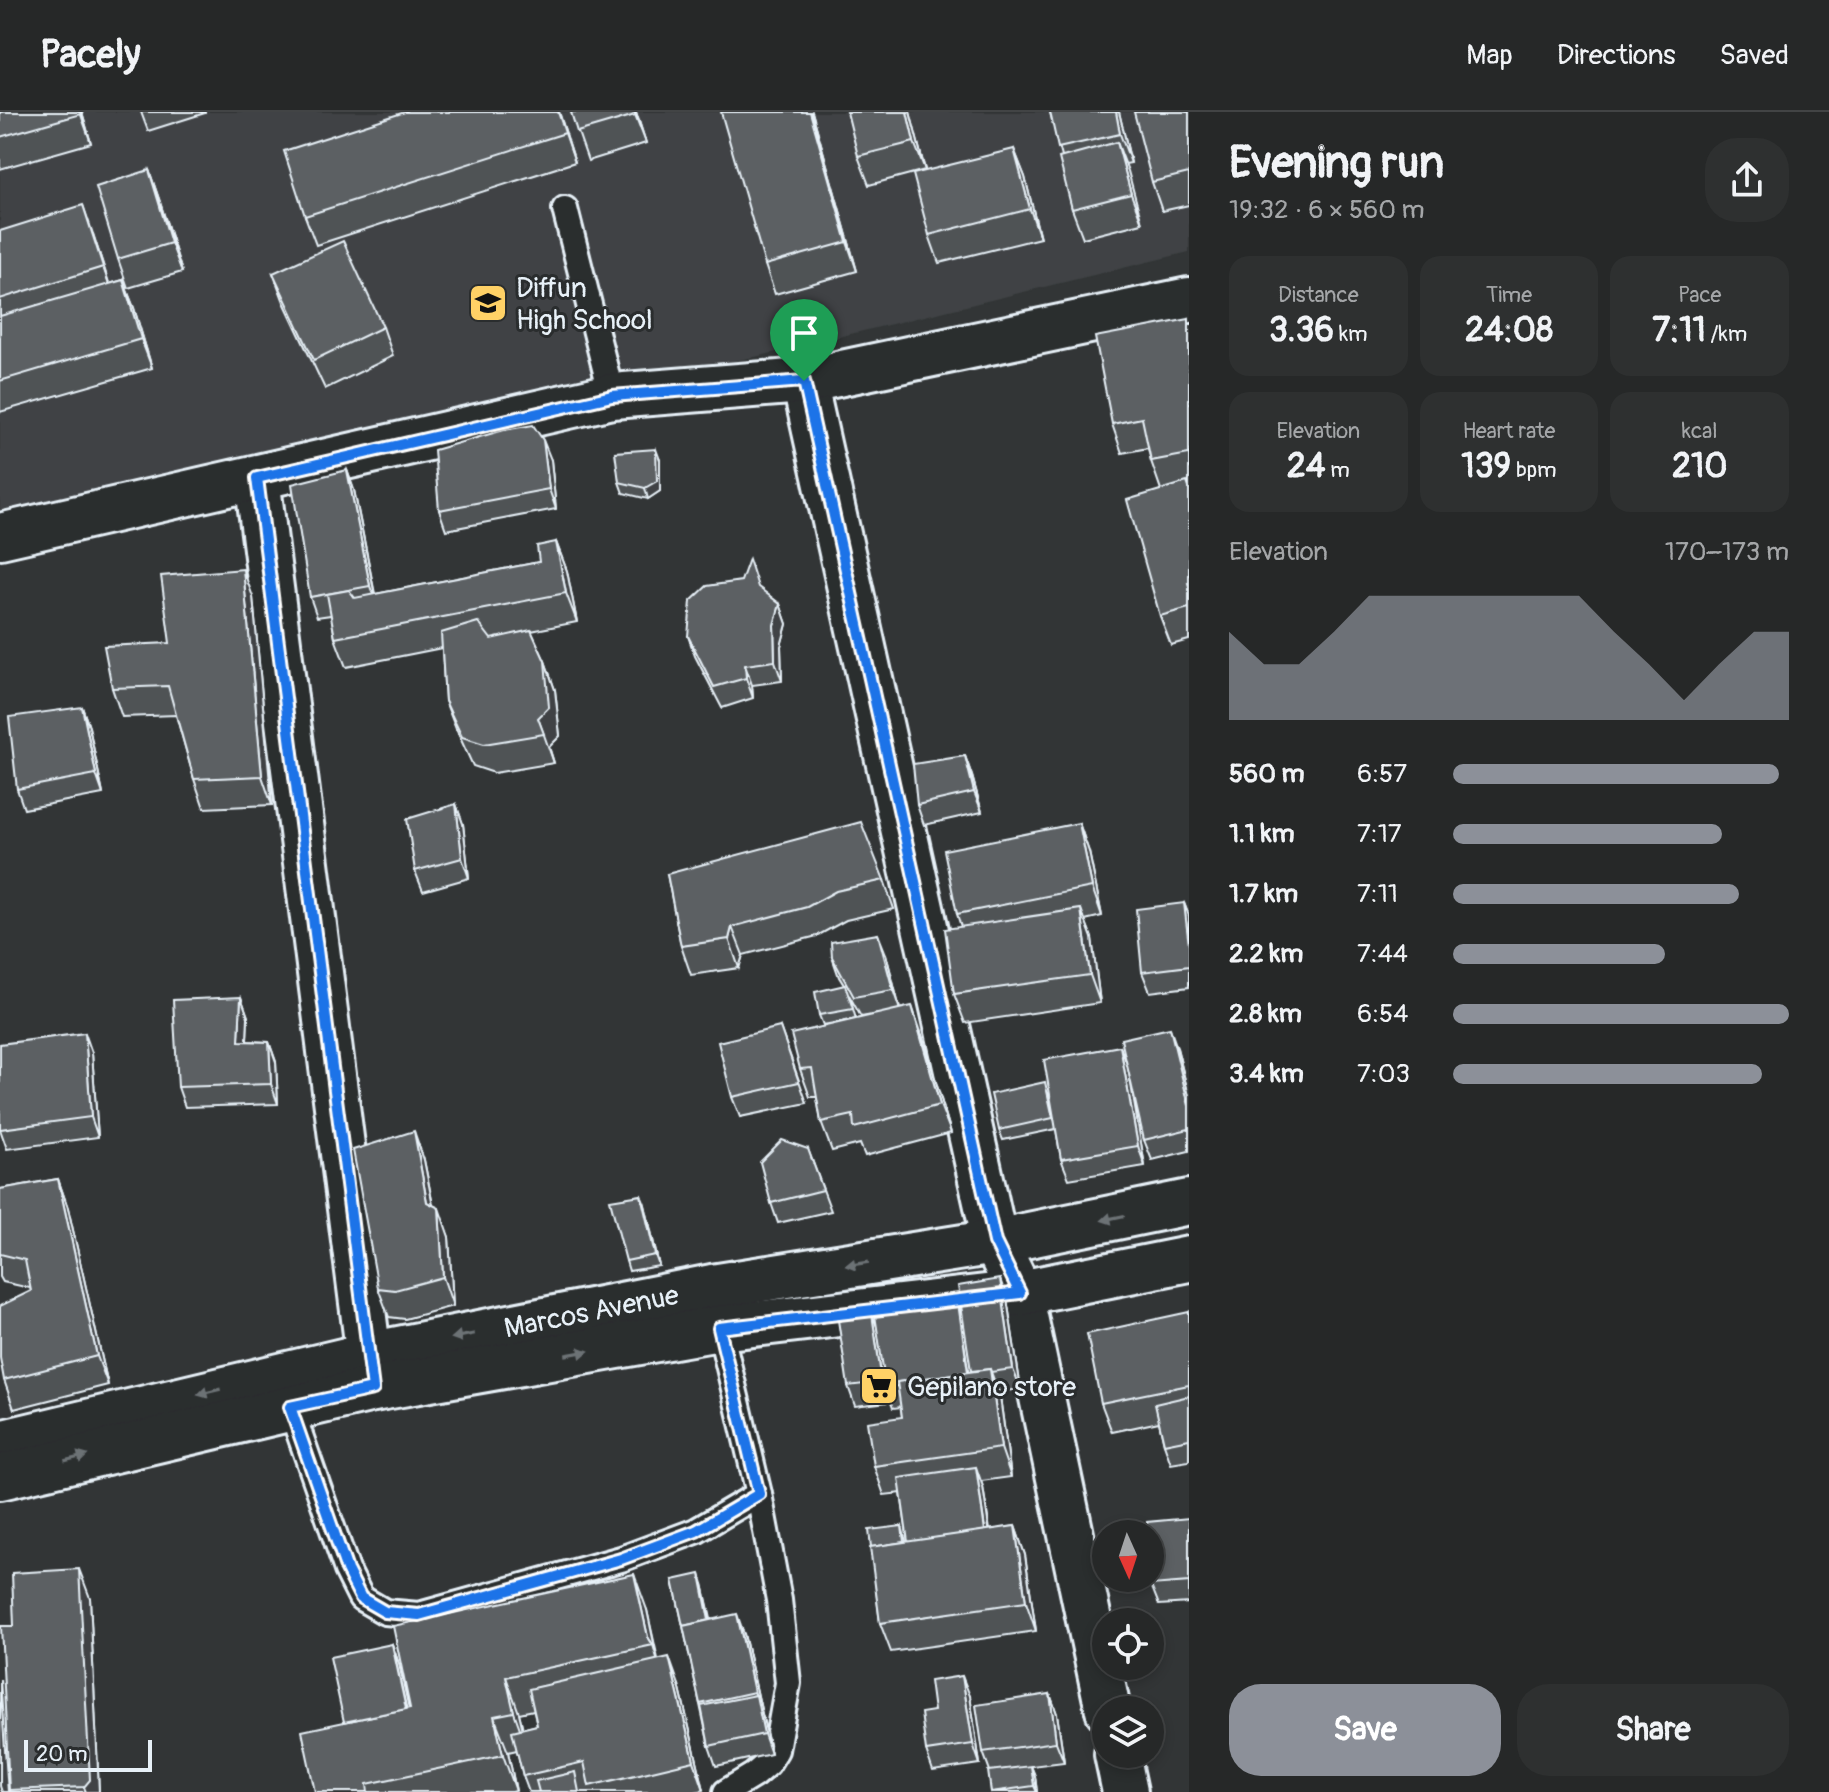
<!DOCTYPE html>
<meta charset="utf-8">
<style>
:root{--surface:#262828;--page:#2e3030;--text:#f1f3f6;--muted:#a4a6a8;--line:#424445;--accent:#8c9099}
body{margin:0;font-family:Pangolin,sans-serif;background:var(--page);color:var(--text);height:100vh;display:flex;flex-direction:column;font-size:30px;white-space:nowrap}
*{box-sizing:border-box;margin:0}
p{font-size:26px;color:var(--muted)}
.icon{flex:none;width:44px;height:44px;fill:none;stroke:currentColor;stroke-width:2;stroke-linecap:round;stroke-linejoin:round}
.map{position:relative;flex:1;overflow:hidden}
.side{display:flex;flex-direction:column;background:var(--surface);width:640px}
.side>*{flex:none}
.needle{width:52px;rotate:177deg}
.buttons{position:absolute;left:1092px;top:1408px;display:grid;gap:16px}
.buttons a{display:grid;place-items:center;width:72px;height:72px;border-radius:50%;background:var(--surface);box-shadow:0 4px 12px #0003,0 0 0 2px var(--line);font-size:40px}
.scale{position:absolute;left:24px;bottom:20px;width:128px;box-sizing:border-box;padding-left:8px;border:4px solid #e8f1f8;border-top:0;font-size:22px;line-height:28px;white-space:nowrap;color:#e8f1f8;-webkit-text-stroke:6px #2a2d2e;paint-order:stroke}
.pin{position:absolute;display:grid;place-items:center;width:68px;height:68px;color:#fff;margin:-82px -34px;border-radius:50% 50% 50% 0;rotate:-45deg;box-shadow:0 0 8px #0007}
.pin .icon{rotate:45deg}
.round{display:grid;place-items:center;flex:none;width:84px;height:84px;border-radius:32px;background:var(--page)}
.overview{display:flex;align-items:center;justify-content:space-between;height:136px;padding:0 40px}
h1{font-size:44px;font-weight:700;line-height:60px}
.stats{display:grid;grid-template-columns:repeat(3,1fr);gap:12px;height:136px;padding:8px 40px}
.stats div{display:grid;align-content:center;border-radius:20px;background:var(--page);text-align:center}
.stats b{font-size:34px;font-weight:700}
.stats small{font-size:22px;font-weight:400}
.stats p{font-size:22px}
.chart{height:224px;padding:16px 40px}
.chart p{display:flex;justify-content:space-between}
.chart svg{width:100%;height:144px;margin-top:8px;fill:var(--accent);opacity:.7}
.button{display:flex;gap:16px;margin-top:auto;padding:16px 40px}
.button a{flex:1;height:92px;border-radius:32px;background:var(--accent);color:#fff;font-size:32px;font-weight:700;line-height:92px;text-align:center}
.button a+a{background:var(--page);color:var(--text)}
ul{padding:0 40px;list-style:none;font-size:26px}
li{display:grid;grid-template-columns:128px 96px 1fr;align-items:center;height:60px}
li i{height:20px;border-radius:10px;background:var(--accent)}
header{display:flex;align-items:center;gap:48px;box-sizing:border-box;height:112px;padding:0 40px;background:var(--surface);border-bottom:2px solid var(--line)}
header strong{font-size:38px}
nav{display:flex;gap:44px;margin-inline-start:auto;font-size:28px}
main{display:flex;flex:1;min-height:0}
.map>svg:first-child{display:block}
.built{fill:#3f4244}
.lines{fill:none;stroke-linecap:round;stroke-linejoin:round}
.service-casing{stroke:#e8f1f8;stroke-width:30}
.minor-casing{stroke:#e8f1f8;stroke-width:50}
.secondary-casing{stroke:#e8f1f8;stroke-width:50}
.service{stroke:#2a2d2e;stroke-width:24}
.minor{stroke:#2a2d2e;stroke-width:44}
.secondary{stroke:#2a2d2e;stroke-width:44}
.wall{fill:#4f5355;stroke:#e8f1f8;stroke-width:2;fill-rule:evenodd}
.shaded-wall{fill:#404345;stroke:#e8f1f8;stroke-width:2}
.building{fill:#5c6063;stroke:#e8f1f8;stroke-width:2}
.oneway{fill:#6c7275}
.route-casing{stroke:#fff;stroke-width:16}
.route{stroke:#1a73e8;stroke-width:10}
.labels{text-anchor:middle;stroke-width:6;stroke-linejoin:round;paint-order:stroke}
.poi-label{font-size:28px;fill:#e8f1f8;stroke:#2a2d2e;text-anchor:start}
.street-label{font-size:28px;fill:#e8f1f8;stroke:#2a2d2e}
</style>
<header>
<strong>Pacely</strong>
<nav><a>Map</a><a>Directions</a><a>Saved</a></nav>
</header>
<main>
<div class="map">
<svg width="1189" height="1680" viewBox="0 0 1189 1680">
<rect width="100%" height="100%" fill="#323536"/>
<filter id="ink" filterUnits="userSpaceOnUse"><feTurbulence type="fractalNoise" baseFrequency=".0125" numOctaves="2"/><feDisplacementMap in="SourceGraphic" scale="16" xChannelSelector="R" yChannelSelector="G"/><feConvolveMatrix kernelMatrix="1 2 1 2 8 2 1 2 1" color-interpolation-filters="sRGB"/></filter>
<g filter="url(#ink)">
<path class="built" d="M0 0H1189V140L764 243 0 398Z"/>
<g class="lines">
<g class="service-casing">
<g id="service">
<path d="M565 97 612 284"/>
<path d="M717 1205 759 1382 779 1488 788 1571 776 1638 768 1651 754 1663 726 1680"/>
<path d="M287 1286 347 1458 361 1486 385 1500 419 1503 621 1447 696 1419 759 1382"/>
</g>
</g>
<g class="minor-casing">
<g id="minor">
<path d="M804 269 995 1130 1020 1181 1108 1598"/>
<path d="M257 366 373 1277"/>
<path d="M0 424 612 284 804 269 1189 188"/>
<path d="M1117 1642 1125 1680"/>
</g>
</g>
<g class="secondary-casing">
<g id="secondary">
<path id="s1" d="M0 1331 368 1243 712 1175 995 1130 1189 1090"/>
<path d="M0 1365 373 1277 719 1216 1020 1181 1189 1147"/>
</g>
</g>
<use href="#service" class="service"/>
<use href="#minor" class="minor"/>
<use href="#secondary" class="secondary"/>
</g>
<g class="wall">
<path d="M0 0H82L91 31 0 57Z"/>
<path d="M141 0H205V1L148 19Z"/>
<path d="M405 0H559L575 50 316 133 305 104Z"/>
<path d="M571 0H636L646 31 588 49Z"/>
<path d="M812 0 857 159 775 182 765 153Z"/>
<path d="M910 0 925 58 869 73 858 44Z"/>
<path d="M1050 0H1119L1131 51 1125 52 1142 111 1083 126 1072 97 1062 45Z"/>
<path d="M1189 0V93L1162 99 1152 70Z"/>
<path d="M1014 37 1025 65 1040 126 939 151 929 123Z"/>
<path d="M149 58 159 87 182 160 128 176 118 147Z"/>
<path d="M0 119 93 122 109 172 123 168 134 196 152 256 0 300Z"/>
<path d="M273 161 383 215 393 244 325 277 284 190Z"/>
<path d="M1189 207V528L1171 533 1160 504 1161 378 1151 349 1148 336 1122 341 1112 312Z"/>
<path d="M551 348 556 397 446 418 439 398Z"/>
<path d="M660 348V379L648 387 623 381 619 370Z"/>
<path d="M347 358 354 378 375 482 539 450 556 430 567 459 577 510 531 519 545 549 555 578 560 624 549 635 554 651 494 661 473 654 456 617 445 589 442 536 346 555 335 526 331 503 317 505 310 485Z"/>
<path d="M759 476 780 492 787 512 781 534 782 569 752 573 753 586 722 596 695 544 688 524Z"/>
<path d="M253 485 272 693 204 696 194 667 176 603 122 605 112 576 170 531Z"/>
<path d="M82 595 89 615 103 682 24 697 17 677Z"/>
<path d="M965 644 972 664 982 700 924 713 917 693Z"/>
<path d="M456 692 463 712 469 766 423 779 415 759Z"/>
<path d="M1079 711 1089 740 1102 804 1085 808 1092 826 1100 891 965 911 954 882 961 815 957 802Z"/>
<path d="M667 762 884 768 894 797 846 808 817 824 743 843 739 856 691 863 681 834Z"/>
<path d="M1184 791 1189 804V875L1150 880 1142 860Z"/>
<path d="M886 842 900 897 922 923 951 1021 865 1044 860 1032 832 1039 821 1010 817 985H810L800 957 856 907 823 913 819 903 844 873 839 865 832 845ZM849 883 861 905 878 902 856 907Z"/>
<path d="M241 885 248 905 247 929 269 930 276 950 278 992 185 995 178 975Z"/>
<path d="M780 915 807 991 740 1005 732 985Z"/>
<path d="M1177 936 1189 984V1039L1152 1048 1144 1028 1129 964 1145 1054 1069 1067 1061 1047 1056 1017 1003 1028 999 1018 1048 981 1054 1007 1126 950Z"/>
<path d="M92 941 98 1025 7 1037 0 1017Z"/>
<path d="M808 1037 831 1099 778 1111 771 1091Z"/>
<path d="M424 1048 433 1093 449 1125 453 1194 405 1207 389 1205 378 1176Z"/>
<path d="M58 1067 68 1096 108 1273 14 1297 4 1268 31 1179 30 1176 3 1170 0 1165V1077Z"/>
<path d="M645 1093 659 1154 629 1159 626 1149Z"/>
<path d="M1007 1187 1021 1277 998 1280 1000 1285 1011 1365 981 1369 983 1375 990 1418 1015 1414 1025 1443 1036 1519 891 1540 880 1511 871 1435 902 1414 906 1430H908L901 1381 884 1383 874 1354 902 1305 901 1295 893 1296 888 1283 889 1290 855 1294 848 1274 872 1202 877 1215 958 1191 963 1204Z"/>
<path d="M1189 1200V1349L1171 1352 1164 1332 1159 1310 1112 1320 1101 1291Z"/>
<path d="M1189 1406V1491L1159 1493 1151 1473Z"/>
<path d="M673 1468 703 1472 711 1507 744 1522 771 1642 716 1654 709 1634Z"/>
<path d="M90 1486 99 1680H10L14 1514Z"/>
<path d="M647 1498 658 1547 679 1573 704 1678 695 1680H529L523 1664 517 1638 508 1640 516 1679 512 1680H315L344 1610 392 1532 399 1552 409 1596ZM534 1598 537 1613 523 1617 519 1601Z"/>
<path d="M1050 1582 1057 1602 1064 1650 1031 1654 1035 1664 1037 1680H991L990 1659 983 1640Z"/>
<path d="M970 1584 980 1652 933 1659 926 1639 934 1599Z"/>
</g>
<g class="shaded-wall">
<path d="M80 0H82L91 31Z"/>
<path d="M558 0H559L575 50 565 21Z"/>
<path d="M634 0H636L646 31Z"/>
<path d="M810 0H812L857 159 847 130Z"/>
<path d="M907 0H910L925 58 914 30Z"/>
<path d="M1116 0H1119L1131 51 1120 22Z"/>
<path d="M1117 30 1128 59 1142 111 1131 82Z"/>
<path d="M1014 37 1025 65 1040 126 1030 97Z"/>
<path d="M149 58 159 87 182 160 171 131Z"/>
<path d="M83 93 93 122 113 183 103 155Z"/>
<path d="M123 168 134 196 152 256 141 227Z"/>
<path d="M543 328 551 348 556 397 549 377Z"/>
<path d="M656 337 660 348V379L648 387 645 376Z"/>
<path d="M347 358 354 378 377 494 370 474Z"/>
<path d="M556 430 567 459 577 510 566 481Z"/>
<path d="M243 457 253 485 272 693 262 664Z"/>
<path d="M780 492 787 512 781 534 782 569 775 549 774 513Z"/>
<path d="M545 549 555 578 560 624 549 635 554 651 538 606Z"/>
<path d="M745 553 752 573 753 586 746 566Z"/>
<path d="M82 595 89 615 103 682 96 662Z"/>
<path d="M965 644 972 664 982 700 974 680Z"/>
<path d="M456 692 463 712 469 766 462 746Z"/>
<path d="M1079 711 1089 740 1102 804 1092 775Z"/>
<path d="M1184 791 1189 804V834Z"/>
<path d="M1081 797 1092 826 1100 891 1090 863Z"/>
<path d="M732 815 743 843 739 856 729 827Z"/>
<path d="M878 822 886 842 900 898 893 878Z"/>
<path d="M241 885 248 905 246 949 239 929Z"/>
<path d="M912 894 922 923 951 1021 940 993Z"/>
<path d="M1170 916 1177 936 1189 984V994Z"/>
<path d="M85 921 92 941 98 1025 91 1005Z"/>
<path d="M269 930 276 950 278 992 271 972Z"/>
<path d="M1120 934 1128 955 1145 1054 1138 1034Z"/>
<path d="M414 1019 424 1048 438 1119 427 1090Z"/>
<path d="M58 1067 68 1096 108 1273 97 1244Z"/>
<path d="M641 1083 645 1093 659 1154 655 1143Z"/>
<path d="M439 1096 449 1125 453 1194 443 1165Z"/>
<path d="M1000 1167 1007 1187 1021 1277 1013 1257Z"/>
<path d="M958 1191 965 1211 973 1263 969 1264Z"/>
<path d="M872 1202 880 1222 886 1276 889 1290 882 1270Z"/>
<path d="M990 1257 1000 1285 1011 1365 1001 1336Z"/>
<path d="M976 1355 983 1375 993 1443 986 1423Z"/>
<path d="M1015 1414 1025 1443 1036 1519 1026 1490Z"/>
<path d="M79 1457 90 1486 99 1680H86L84 1675Z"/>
<path d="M634 1462 647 1498 657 1546 653 1533 648 1525Z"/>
<path d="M700 1462 703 1472 714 1524 710 1514Z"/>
<path d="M737 1502 744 1522 771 1642 764 1622Z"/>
<path d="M392 1532 399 1552 416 1628 409 1608Z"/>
<path d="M669 1545 679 1573 704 1678 694 1649Z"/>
<path d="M962 1564 970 1584 980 1652 973 1632Z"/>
<path d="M506 1565 519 1601 527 1636 514 1600Z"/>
<path d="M0 1567 8 1680H2L0 1674Z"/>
<path d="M1050 1582 1057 1602 1064 1650 1056 1630Z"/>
<path d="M494 1604 508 1640 516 1679 503 1643Z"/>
<path d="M1031 1654 1035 1664 1037 1680 1034 1674Z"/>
</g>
<g class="building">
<path d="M0 0H80L81 2 0 25Z"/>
<path d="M405 0H558L565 21 305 104 284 39Z"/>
<path d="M571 0H634L635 3 577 20Z"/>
<path d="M721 0H810L847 130 765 153Z"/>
<path d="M847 0H907L914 30 858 44Z"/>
<path d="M1050 0H1116L1120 22 1058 36Z"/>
<path d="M1134 0H1189V61L1152 70Z"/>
<path d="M1117 30 1131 82 1072 97 1059 46Z"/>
<path d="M1014 37 1030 97 929 123 913 62Z"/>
<path d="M149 58 171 131 118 147 96 75Z"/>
<path d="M83 93 103 155 0 187V119Z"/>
<path d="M343 129 383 215 314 248 273 161Z"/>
<path d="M123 168 141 227 0 269V204Z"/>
<path d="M1189 207V342L1151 349 1142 306 1112 312 1095 225Z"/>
<path d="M533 313 543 328 549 377 439 398 434 338 504 318Z"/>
<path d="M656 337 657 369 645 376 619 370 615 340Z"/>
<path d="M347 358 370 474 310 485 292 372Z"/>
<path d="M1187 370 1189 376V471H1188L1189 475V496L1160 504 1127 388Z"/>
<path d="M556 430 566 481 335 526 327 482 349 478 355 486 539 450 537 434Z"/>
<path d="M749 447 758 475 780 492 774 513 775 549 745 553 746 566 714 575 688 524 691 489 707 474 741 469Z"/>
<path d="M243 457 262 664 194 667 168 574 112 576 104 534 170 531 161 464Z"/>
<path d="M478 510 491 527 531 518 545 549 549 595 538 606 544 622 484 632 462 625 445 589 441 521Z"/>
<path d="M82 595 96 662 17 677 9 605Z"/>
<path d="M965 644 974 680 917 693 913 652Z"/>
<path d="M456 692 462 746 415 759 407 707Z"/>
<path d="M861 710 884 768 836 779 807 795 732 815 729 827 681 834 667 762Z"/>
<path d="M1079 711 1092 775 957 802 944 738Z"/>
<path d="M1184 791 1189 834V854L1142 860 1136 797Z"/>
<path d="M1081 797 1090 863 954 882 945 817Z"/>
<path d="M878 822 893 878 854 885 832 845 831 830Z"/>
<path d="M845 873 853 897 819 903 815 880Z"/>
<path d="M241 885 239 929 269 930 271 972 178 975 173 888Z"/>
<path d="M912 894 940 993 854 1016 853 1003 821 1010 812 956 800 957 791 922Z"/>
<path d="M780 915 799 970 732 985 718 930Z"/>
<path d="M1170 916 1189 994V1017L1144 1028 1121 927Z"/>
<path d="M85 921 91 1005 0 1017V932Z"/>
<path d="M1120 934 1138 1034 1061 1047 1044 948Z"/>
<path d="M1045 970 1053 1006 999 1018 991 982Z"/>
<path d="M414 1019 427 1090 439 1096 443 1165 395 1178 378 1176 353 1038Z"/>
<path d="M782 1028 808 1037 823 1078 771 1091 760 1050Z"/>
<path d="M58 1067 97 1244 4 1268 0 1246V1194L31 1179 25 1148 0 1142V1077Z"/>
<path d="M641 1083 655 1143 626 1149 610 1088Z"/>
<path d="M1000 1167 1013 1257 991 1260 990 1257 971 1259 958 1174Z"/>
<path d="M958 1191 968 1260 897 1270 898 1274 886 1276 875 1203Z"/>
<path d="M1189 1200V1273L1101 1291 1087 1222Z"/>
<path d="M872 1202 882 1270 848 1274 838 1208Z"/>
<path d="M990 1257 1001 1336 874 1354 867 1310 902 1305 897 1270Z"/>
<path d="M1189 1284V1327L1164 1332 1155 1292Z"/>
<path d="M976 1355 985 1419 908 1430 899 1366Z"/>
<path d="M1189 1406V1470L1151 1473 1150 1422H1148L1147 1410Z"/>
<path d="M902 1414 904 1430 871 1435 869 1418Z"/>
<path d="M1015 1414 1026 1490 880 1511 870 1435Z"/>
<path d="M79 1457 90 1668 84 1675 9 1678 1 1514H14L12 1461Z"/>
<path d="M634 1462 648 1525 653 1533 506 1565 514 1600 494 1604 503 1643 367 1672 368 1680H315L302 1619 410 1596 393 1514Z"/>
<path d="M700 1462 709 1508 683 1514 673 1468Z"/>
<path d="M737 1502 754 1580 700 1592 683 1514Z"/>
<path d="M392 1532 406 1597 344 1610 330 1545Z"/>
<path d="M669 1545 694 1649 589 1674 584 1650 523 1664 512 1619 537 1613 529 1577Z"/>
<path d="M962 1564 973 1632 926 1639 921 1601 934 1599 930 1569Z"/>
<path d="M1050 1582 1056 1630 983 1640 976 1593Z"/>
<path d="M756 1583 764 1622 709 1634 701 1594Z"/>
<path d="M1031 1654 1034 1674 991 1680 988 1659Z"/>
<path d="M575 1660 579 1680H539L536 1669Z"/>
</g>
<defs><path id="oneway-solid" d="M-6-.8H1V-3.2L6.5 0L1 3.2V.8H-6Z" transform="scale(2)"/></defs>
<g class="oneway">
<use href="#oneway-solid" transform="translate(1113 1106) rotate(168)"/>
<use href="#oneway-solid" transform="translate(857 1152) rotate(171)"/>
<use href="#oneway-solid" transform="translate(463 1224) rotate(169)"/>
<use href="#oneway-solid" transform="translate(577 1241) rotate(-10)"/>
<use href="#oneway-solid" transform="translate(209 1280) rotate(166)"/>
<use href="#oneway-solid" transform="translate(76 1346) rotate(-14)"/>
</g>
</g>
<g class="lines" filter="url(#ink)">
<g class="route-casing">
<path id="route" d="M804 269 995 1130 1020 1181 719 1216 759 1382 696 1419 621 1447 419 1503 385 1500 361 1486 347 1458 290 1295 373 1277 257 366 612 284Z"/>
</g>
<use href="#route" class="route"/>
</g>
<defs>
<g id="school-square" transform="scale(2)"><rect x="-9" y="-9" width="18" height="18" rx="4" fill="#ffd166" stroke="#2a2d2e"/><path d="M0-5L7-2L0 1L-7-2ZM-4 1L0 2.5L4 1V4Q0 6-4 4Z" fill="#111"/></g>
<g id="supermarket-square" transform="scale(2)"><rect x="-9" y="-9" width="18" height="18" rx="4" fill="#ffd166" stroke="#2a2d2e"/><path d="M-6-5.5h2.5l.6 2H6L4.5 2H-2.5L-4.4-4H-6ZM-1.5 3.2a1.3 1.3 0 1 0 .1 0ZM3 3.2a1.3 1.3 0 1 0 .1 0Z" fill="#111"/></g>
</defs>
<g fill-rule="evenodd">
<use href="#school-square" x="488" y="191"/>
<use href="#supermarket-square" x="879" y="1274"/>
</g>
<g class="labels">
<g class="poi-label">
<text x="516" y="185">Diffun<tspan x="516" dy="32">High School</tspan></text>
<text x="907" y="1284">Gepilano store</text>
</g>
<g class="street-label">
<text dy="10" stroke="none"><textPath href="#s1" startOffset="606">Marcos Avenue</textPath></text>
</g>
</g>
</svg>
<div class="buttons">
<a><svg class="needle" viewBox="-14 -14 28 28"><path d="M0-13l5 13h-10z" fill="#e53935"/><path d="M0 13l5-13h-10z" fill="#a4a6a8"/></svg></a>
<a><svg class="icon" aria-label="locate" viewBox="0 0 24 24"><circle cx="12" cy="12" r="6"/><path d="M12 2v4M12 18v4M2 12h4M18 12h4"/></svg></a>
<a><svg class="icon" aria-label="layers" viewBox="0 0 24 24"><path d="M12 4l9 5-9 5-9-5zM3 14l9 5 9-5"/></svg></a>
</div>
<div class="scale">20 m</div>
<div class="pin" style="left:804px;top:269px;background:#1e9e55"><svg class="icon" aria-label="arrive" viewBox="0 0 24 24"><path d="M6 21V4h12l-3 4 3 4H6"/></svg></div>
</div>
<section class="side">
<div class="overview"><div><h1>Evening run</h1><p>19:32 · 6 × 560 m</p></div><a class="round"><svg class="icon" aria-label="share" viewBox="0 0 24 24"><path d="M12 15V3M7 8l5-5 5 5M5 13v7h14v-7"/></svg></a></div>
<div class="stats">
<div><p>Distance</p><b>3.36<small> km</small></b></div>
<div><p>Time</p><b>24:08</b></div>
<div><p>Pace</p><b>7:11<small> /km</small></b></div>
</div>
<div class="stats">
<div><p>Elevation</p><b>24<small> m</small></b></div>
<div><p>Heart rate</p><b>139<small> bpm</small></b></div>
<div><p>kcal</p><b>210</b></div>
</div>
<div class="chart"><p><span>Elevation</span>170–173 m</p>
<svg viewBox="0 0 160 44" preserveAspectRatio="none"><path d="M0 44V17L10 27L20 27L30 17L40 6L50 6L60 6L70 6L80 6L90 6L100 6L110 17L120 27L130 38L140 27L150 17L160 17V44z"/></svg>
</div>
<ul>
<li><b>560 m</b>6:57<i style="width:97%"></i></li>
<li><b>1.1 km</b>7:17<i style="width:80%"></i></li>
<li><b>1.7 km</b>7:11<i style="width:85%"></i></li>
<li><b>2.2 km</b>7:44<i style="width:63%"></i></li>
<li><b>2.8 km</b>6:54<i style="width:100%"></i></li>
<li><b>3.4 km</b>7:03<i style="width:92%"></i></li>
</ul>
<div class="button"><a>Save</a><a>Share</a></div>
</section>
</main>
